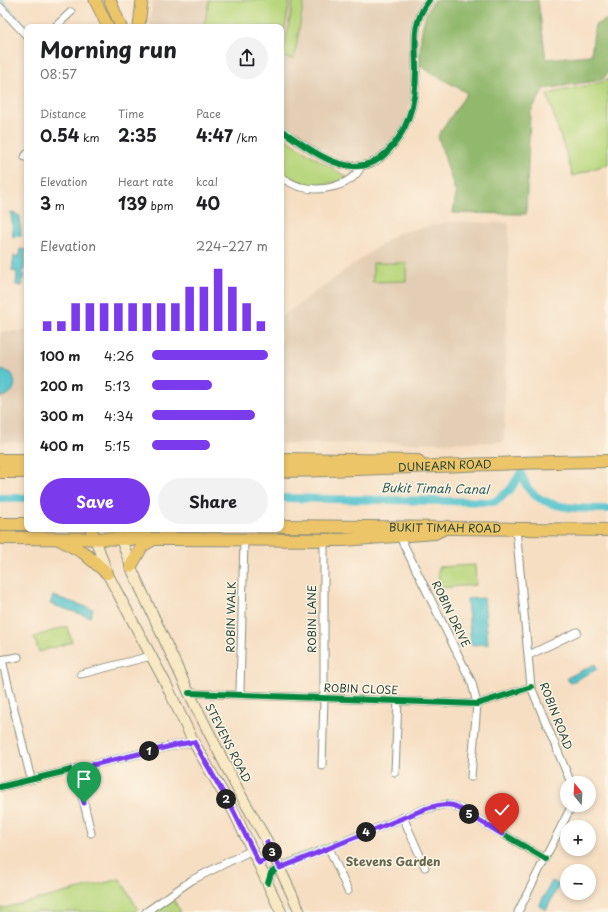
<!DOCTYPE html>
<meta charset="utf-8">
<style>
:root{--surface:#fff;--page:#f2f2f2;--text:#202124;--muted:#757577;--accent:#7c3aed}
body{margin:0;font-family:"Playpen Sans",sans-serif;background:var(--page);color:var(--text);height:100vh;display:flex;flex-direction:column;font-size:15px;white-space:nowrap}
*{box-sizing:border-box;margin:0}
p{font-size:13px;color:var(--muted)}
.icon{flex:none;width:22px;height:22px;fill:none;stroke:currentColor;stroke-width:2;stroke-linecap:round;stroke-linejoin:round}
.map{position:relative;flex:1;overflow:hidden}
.details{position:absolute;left:24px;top:24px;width:260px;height:508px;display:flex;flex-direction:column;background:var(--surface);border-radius:8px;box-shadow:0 2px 6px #0003}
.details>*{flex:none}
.needle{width:26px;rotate:342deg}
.controls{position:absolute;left:560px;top:776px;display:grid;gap:8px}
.controls a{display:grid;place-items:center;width:36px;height:36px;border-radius:50%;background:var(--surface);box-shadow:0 2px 6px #0003;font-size:20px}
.pin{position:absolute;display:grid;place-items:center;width:34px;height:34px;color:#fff;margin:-41px -17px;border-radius:50% 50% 50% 0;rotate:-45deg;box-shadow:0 0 4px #0007}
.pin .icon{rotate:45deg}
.km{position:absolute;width:20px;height:20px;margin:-10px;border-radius:50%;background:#222;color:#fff;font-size:11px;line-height:20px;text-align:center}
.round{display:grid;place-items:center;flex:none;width:42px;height:42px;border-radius:21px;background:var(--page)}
.summary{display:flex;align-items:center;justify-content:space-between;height:68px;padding:0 16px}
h1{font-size:22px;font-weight:700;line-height:30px}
.stats{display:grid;grid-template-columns:repeat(3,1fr);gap:6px;height:68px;padding:4px 16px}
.stats div{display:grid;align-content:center}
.stats b{font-size:17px;font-weight:700}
.stats small{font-size:11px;font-weight:400}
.stats p{font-size:11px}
.chart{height:112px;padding:8px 16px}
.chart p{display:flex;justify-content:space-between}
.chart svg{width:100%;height:72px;margin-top:4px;stroke:var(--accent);stroke-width:6}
.cta{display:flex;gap:8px;margin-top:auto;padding:8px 16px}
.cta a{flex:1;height:46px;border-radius:24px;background:var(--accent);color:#fff;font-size:16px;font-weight:700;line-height:46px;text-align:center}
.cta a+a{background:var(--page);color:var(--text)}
ul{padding:0 16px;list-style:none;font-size:13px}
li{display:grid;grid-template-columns:64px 48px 1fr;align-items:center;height:30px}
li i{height:10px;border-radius:5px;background:var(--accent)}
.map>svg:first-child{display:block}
.built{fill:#e3cdb4}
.green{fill:#b9d77e;stroke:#6c8a59}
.forest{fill:#92b86d;stroke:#587a50}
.water{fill:#57c4ce;stroke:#3b8081}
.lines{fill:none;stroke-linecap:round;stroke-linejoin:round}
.stream{stroke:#57c4ce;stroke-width:2}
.canal{stroke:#57c4ce;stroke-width:8}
.minor-casing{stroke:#8a8e7c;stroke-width:9}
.secondary-casing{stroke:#8a8e7c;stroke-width:12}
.primary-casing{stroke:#8a8e7c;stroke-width:13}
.trunk-casing{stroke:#8a8e7c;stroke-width:14}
.minor{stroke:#fff;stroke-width:7}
.secondary{stroke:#f8e8c3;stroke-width:10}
.primary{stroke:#edc569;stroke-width:11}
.trunk{stroke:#edc569;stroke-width:12}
.cycleway-casing{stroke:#fcf5e5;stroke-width:8}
.cycleway{stroke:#00873e;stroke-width:6}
.route-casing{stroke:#fff;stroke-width:8}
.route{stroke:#7c3aed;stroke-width:5}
.labels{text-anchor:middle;stroke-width:3;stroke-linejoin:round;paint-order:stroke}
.street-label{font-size:11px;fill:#1f3d34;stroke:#fcf5e5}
.water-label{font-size:12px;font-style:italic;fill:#2d5f5a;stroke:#fcf5e5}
.neighbourhood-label{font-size:12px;font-weight:bold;fill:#64674e;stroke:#fcf5e5}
</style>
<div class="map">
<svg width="608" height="912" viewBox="0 0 608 912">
<rect width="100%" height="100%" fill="#fcf5e5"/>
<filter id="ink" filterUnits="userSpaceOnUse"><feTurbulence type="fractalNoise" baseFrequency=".025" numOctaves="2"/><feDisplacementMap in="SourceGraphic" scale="8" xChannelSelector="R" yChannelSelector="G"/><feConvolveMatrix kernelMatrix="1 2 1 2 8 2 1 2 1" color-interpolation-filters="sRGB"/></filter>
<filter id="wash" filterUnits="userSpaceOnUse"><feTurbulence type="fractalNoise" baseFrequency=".012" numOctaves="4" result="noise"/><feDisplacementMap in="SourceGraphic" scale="16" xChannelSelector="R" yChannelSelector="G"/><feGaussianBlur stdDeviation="0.9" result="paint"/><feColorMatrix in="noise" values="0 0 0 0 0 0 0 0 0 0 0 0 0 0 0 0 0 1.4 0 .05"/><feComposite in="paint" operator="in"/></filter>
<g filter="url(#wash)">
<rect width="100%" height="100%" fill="#f6dec3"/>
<g class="built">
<path d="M153 0H428L416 20 415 86 401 136 379 160 356 167 333 155 281 122V27H149Z"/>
<path d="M447 222 509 223 504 442 281 444V317L397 233Z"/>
<path d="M27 331V442H0V332Z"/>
</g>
<g class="green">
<path d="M209 0H290L281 48V27H204Z"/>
<path d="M293 0H304L294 59 283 57Z"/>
<path d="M608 78V164L573 176 547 94 603 82Z"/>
<path d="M281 136 340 173 349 178C335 183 317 187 301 183 295 181 287 176 281 173Z"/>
<path d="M373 263H406V281L373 282Z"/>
<path d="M475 565 476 585 439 588 438 567Z"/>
<path d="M67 626 72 642 39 652 34 637Z"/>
<path d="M120 879 138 909 134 912H0V909Z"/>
<path d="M173 899 181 912H155Z"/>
</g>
<path class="forest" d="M434 0H538L546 59 591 55 595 25 608 19V73L602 80 544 89 530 113 526 214 453 213 456 194 438 136 467 93 420 66C420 43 420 19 434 0Z"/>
<g class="water">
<path d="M11 212 20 216 21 236 13 237Z"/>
<path d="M20 249 26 250 22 286 16 285 17 272 12 271 14 256 19 257Z"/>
<path d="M0 369 11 373C19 384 13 396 0 397Z"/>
<path d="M53 596 93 609 90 617 50 604Z"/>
<path d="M484 598 488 644 471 645 467 599Z"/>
<path d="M595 664 597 669 570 683 567 678Z"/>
<path d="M552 881 559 885 546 910 539 906Z"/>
</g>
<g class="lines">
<path class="stream" d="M1 0 27 28"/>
<g class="canal">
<path d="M521 473C523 477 525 483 527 487 543 510 583 509 608 509"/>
<path d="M0 498H27"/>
<path d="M281 498 494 502 510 490 521 473"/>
</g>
</g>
</g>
<g filter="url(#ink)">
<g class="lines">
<g class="minor-casing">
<g id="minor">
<path d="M0 7 27 36"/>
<path d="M55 27 71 12"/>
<path d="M281 130C311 149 352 186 386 153 409 131 416 101 416 70 416 42 411 24 429 0"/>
<path d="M25 157 27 154"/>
<path d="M281 178C287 181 294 185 301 187 321 192 352 187 361 166"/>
<path d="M516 529 531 687 571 783"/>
<path d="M400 537 472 683 477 704 471 777"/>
<path d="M529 655 577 632"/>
<path d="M0 660 18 657"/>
<path d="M2 660 31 779"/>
<path d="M81 674 151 656"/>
<path d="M189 693 477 704 531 687"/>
<path d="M242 694 240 691 244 540"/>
<path d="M322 766 324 698V540"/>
<path d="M76 769 91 833"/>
<path d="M395 772 398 700"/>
<path d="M0 787 180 744 194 743"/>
<path d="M403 817 425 867"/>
<path d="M329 848 348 891"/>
<path d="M268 883 271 873 280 867 425 809 447 804 455 806 546 859"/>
<path d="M146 912 192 880 252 850"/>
<path d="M518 912 572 805"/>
</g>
</g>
<g class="secondary-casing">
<g id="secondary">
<path d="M95 538 107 573 165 682 194 743 234 812 281 912"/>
<path d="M121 539 133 572 189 693 239 792 267 841 300 912"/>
</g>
</g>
<g class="primary-casing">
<g id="primary">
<path d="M95 0 108 27"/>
<path d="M110 0 121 27"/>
<path d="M139 27 142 0"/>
<path d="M91 529 95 538"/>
</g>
</g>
<g class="trunk-casing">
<g id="trunk">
<path d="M281 459 418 461"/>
<path d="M0 460H27"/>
<path id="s1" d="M281 471C390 469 499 462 608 461"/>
<path d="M0 472H27"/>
<path d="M0 524H27"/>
<path id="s2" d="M281 526 608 530"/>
<path d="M0 538 343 540 435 533 447 527"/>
<path d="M59 539 84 553 107 573"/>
<path d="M131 566 142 546 152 540"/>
</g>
</g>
<use href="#minor" class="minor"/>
<use href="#secondary" class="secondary"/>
<use href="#primary" class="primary"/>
<use href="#trunk" class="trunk"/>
<g class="cycleway-casing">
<g id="cycleway">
<path d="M281 130C311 149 352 186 386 153 409 131 416 101 416 70 416 42 411 24 429 0"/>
<path d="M189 693 477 704 531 687"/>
<path d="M0 787 180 744 194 743"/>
<path d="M268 883 271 873 280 867 425 809 447 804 455 806 546 859"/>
</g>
</g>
<use href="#cycleway" class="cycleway"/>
</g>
</g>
<g class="lines" filter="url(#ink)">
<g class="route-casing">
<path id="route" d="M84 803 76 769 180 744 194 742 234 812 259 863 265 860 269 854 267 842 280 868 425 809C435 806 445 803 455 806L502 834"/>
</g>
<use href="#route" class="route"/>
</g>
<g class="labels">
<g class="street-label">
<text dy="4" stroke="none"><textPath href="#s1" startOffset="164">DUNEARN ROAD</textPath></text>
<text dy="4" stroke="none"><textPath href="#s2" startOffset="164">BUKIT TIMAH ROAD</textPath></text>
<text transform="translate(451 614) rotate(64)" y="4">ROBIN DRIVE</text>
<text transform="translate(231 617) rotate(-89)" y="4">ROBIN WALK</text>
<text transform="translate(312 619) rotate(-90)" y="4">ROBIN LANE</text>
<text transform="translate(361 689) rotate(2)" y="4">ROBIN CLOSE</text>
<text transform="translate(556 716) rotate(69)" y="4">ROBIN ROAD</text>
<text transform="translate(228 743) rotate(63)" y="4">STEVENS ROAD</text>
</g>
<g class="water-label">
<text transform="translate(435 489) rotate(1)" y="4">Bukit Timah Canal</text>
</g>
<g class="neighbourhood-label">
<text x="393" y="866">Stevens Garden</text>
</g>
</g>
</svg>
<div class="controls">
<a><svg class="needle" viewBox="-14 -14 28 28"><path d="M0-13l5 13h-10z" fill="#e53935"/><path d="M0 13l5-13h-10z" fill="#757577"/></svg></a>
<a>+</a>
<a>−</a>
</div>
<div class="pin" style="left:84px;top:803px;background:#1e9e55"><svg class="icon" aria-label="arrive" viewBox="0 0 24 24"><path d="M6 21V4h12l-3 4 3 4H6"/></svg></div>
<div class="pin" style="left:502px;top:834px;background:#d93025"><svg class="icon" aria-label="check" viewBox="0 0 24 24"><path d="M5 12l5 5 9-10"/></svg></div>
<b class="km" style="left:149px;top:751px">1</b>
<b class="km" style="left:226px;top:799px">2</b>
<b class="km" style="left:272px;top:852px">3</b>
<b class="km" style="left:366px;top:832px">4</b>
<b class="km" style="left:469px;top:814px">5</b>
<section class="details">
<div class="summary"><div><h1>Morning run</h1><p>08:57</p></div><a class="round"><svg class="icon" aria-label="share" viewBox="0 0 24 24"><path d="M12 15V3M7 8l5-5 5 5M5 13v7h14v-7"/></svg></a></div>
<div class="stats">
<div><p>Distance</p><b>0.54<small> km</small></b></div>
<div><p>Time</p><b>2:35</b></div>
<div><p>Pace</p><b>4:47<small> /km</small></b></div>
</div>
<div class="stats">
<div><p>Elevation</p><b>3<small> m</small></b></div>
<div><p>Heart rate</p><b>139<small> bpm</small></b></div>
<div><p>kcal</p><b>40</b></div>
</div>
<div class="chart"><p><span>Elevation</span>224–227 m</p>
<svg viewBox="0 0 160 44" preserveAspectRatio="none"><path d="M5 44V38M15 44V38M25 44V27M35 44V27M45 44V27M55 44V27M65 44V27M75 44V27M85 44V27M95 44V27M105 44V17M115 44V17M125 44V6M135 44V17M145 44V27M155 44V38"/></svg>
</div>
<ul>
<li><b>100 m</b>4:26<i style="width:100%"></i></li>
<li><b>200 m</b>5:13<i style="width:52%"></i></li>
<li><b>300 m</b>4:34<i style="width:89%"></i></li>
<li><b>400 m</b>5:15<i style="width:50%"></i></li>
</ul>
<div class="cta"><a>Save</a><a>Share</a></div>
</section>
</div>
